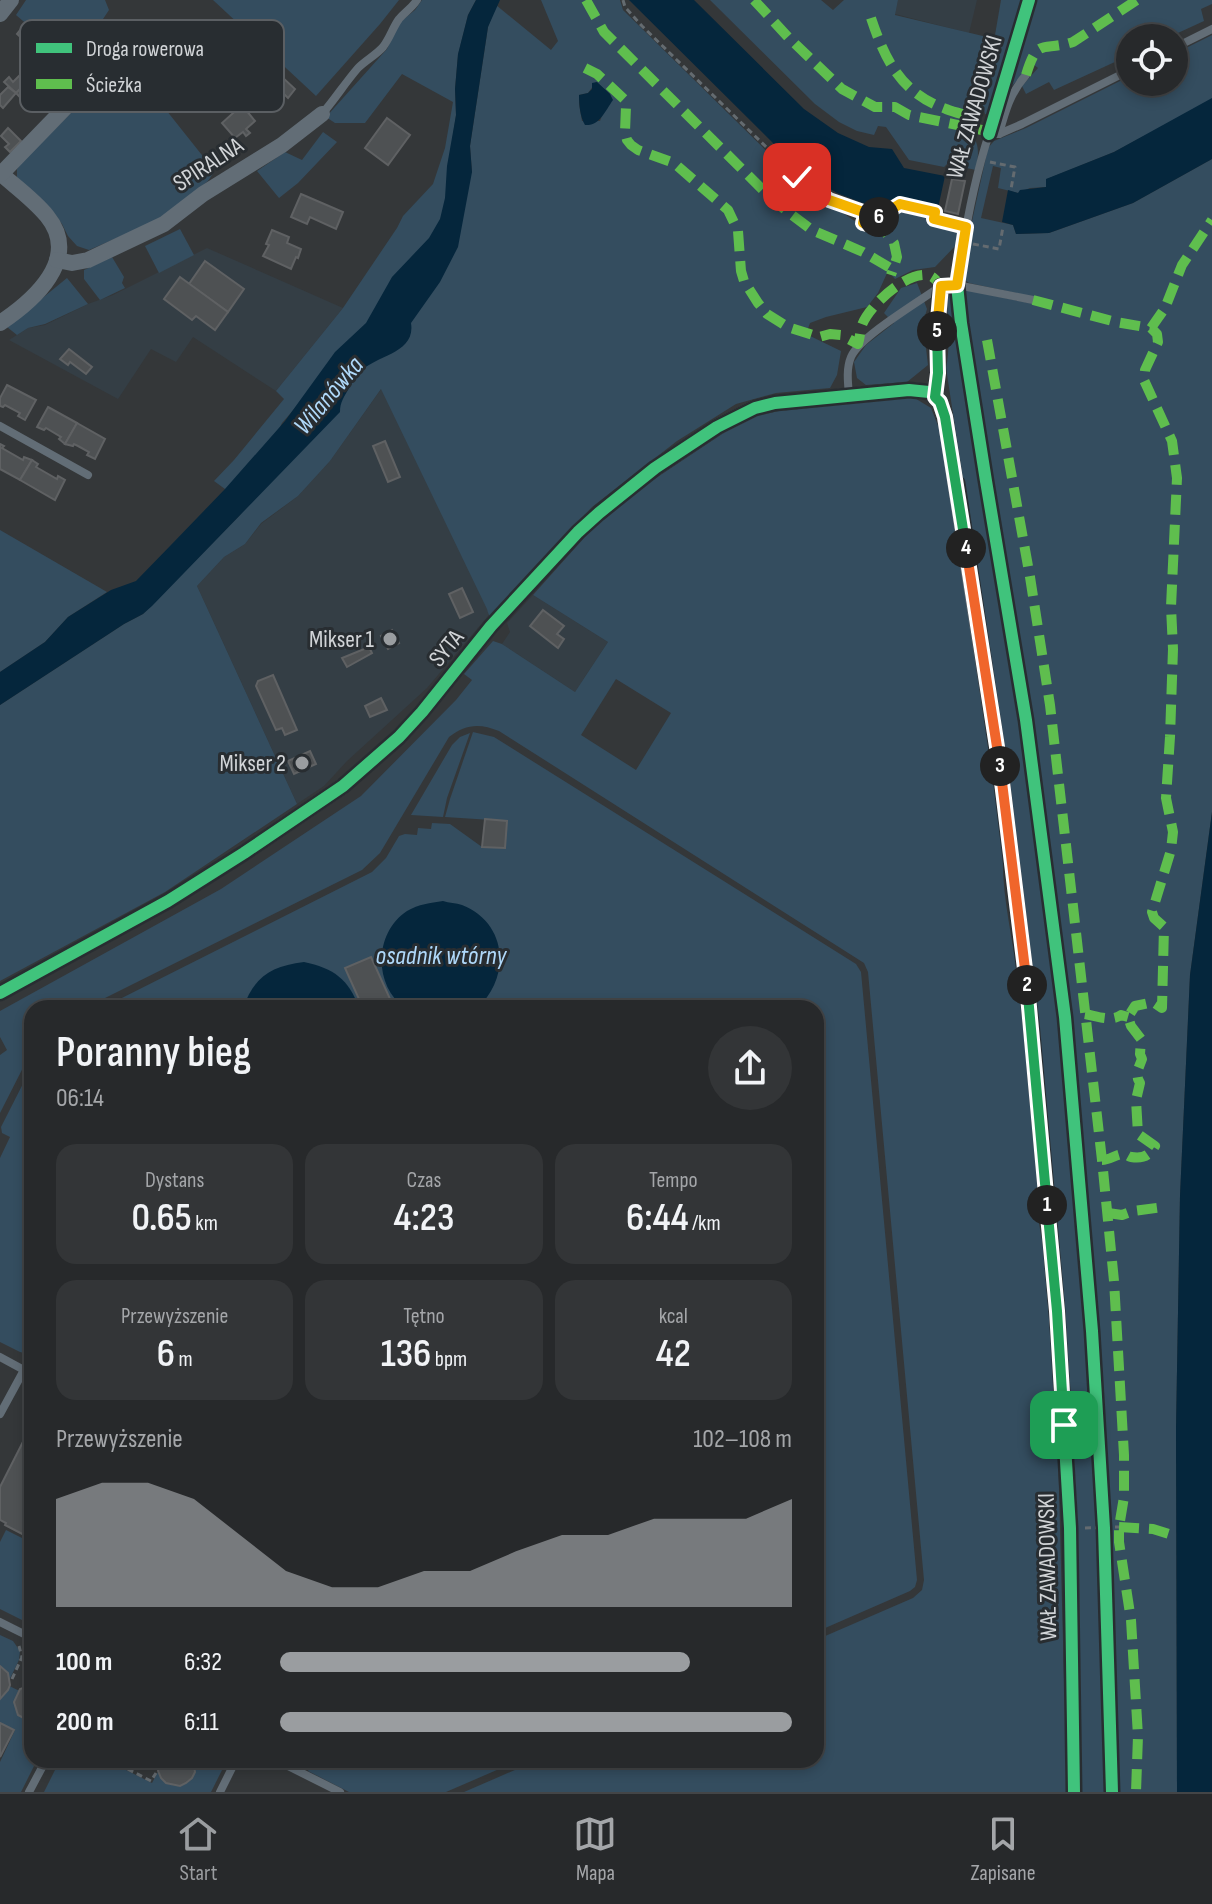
<!DOCTYPE html>
<html lang="pl">
<meta charset="utf-8">
<style>
:root{--surface:#27292b;--page:#333537;--text:#f1f3f6;--muted:#a4a6a9;--line:#434547;--accent:#9a9da0}
body{margin:0;font-family:"Sofia Sans Condensed",sans-serif;background:var(--page);color:var(--text);height:100vh;display:flex;flex-direction:column;font-size:30px;white-space:nowrap}
*{box-sizing:border-box;margin:0}
p{font-size:26px;color:var(--muted)}
.icon{flex:none;width:44px;height:44px;fill:none;stroke:currentColor;stroke-width:2;stroke-linecap:round;stroke-linejoin:round}
.map{position:relative;flex:1;overflow:hidden}
.panel{position:absolute;left:24px;top:1000px;width:800px;height:768px;display:flex;flex-direction:column;background:var(--surface);border-radius:24px;box-shadow:0 4px 12px #0003,0 0 0 2px var(--line)}
.panel>*{flex:none}
.tools{position:absolute;left:1116px;top:24px;display:grid;gap:16px}
.tools a{display:grid;place-items:center;width:72px;height:72px;border-radius:50%;background:var(--surface);box-shadow:0 4px 12px #0003,0 0 0 2px var(--line);font-size:40px}
.pin{position:absolute;display:grid;place-items:center;width:68px;height:68px;color:#fff;margin:-34px;border-radius:16px;box-shadow:0 4px 12px #0006}
.km{position:absolute;width:40px;height:40px;margin:-20px;border-radius:50%;background:#222;color:#fff;font-size:22px;line-height:40px;text-align:center}
.round{display:grid;place-items:center;flex:none;width:84px;height:84px;border-radius:42px;background:var(--page)}
.head{display:flex;align-items:center;justify-content:space-between;height:136px;padding:0 32px}
h1{font-size:44px;font-weight:600;line-height:60px}
.metrics{display:grid;grid-template-columns:repeat(3,1fr);gap:12px;height:136px;padding:8px 32px}
.metrics div{display:grid;align-content:center;border-radius:20px;background:var(--page);text-align:center}
.metrics b{font-size:40px;font-weight:600}
.metrics small{font-size:22px;font-weight:400}
.metrics p{font-size:22px}
.chart{height:224px;padding:16px 32px}
.chart p{display:flex;justify-content:space-between}
.chart svg{width:100%;height:144px;margin-top:8px;fill:var(--accent);opacity:.7}
ul{padding:0 32px;list-style:none;font-size:26px}
li{display:grid;grid-template-columns:128px 96px 1fr;align-items:center;height:60px}
li i{height:20px;border-radius:10px;background:var(--accent)}
.menu{display:flex;justify-content:space-around;align-items:center;height:112px;border-top:2px solid var(--line);background:var(--surface);font-size:22px;color:var(--muted)}
.menu a{display:grid;justify-items:center;gap:4px}
.menu .selected{color:var(--accent)}
.map>svg:first-child{display:block}
.built{fill:#343e45}
.green{fill:#344d5f;fill-rule:evenodd}
.water{fill:#05263c}
.building{fill:#4e5153;stroke:#5f6163;stroke-width:2}
.lines{fill:none;stroke-linecap:round;stroke-linejoin:round}
.path{stroke:#646b70;stroke-width:3;stroke-dasharray:6 4;stroke-linecap:butt}
.service{stroke:#626d76;stroke-width:8}
.minor{stroke:#626d76;stroke-width:16}
.quiet{stroke:#5fbe4e;stroke-width:10;stroke-dasharray:20 10;stroke-linecap:butt}
.cycleway-casing{stroke:#282d31;stroke-width:17}
.cycleway{stroke:#40c37c;stroke-width:12}
.split-1-casing{stroke:#fff;stroke-width:16}
.split-2-casing{stroke:#fff;stroke-width:16}
.split-3-casing{stroke:#fff;stroke-width:16}
.split-4-casing{stroke:#fff;stroke-width:16}
.split-5-casing{stroke:#fff;stroke-width:16}
.split-6-casing{stroke:#fff;stroke-width:16}
.split-7-casing{stroke:#fff;stroke-width:16}
.split-1{stroke:#22a559;stroke-width:10}
.split-2{stroke:#22a559;stroke-width:10}
.split-3{stroke:#f0652b;stroke-width:10}
.split-4{stroke:#f0652b;stroke-width:10}
.split-5{stroke:#22a559;stroke-width:10}
.split-6{stroke:#f5b400;stroke-width:10}
.split-7{stroke:#f5b400;stroke-width:10}
.poi-dot{fill:#9a9da0;stroke:#282d31;stroke-width:3}
.labels{text-anchor:middle;stroke-width:6;stroke-linejoin:round;paint-order:stroke}
.street-label{font-size:24px;fill:#d1d4d7;stroke:#282d31}
.poi-label{font-size:24px;fill:#d1d4d7;stroke:#282d31;text-anchor:end}
.water-label{font-size:26px;font-style:italic;fill:#afd8f9;stroke:#282d31}
.key{fill:#282d31;stroke:#5b5f63;stroke-width:2}
.key-label{font-size:22px;fill:#d1d4d7}
</style>
<div class="map">
<svg width="1212" height="1792" viewBox="0 0 1212 1792">
<rect width="100%" height="100%" fill="#343739"/>
<g class="built">
<path d="M898 0H977L969 33 895 14Z"/>
<path d="M207 248 343 308 276 391 193 337 176 362 151 349 118 399 9 340 28 328 45 325 88 304 113 295Z"/>
<path d="M382 388 488 609V616L427 688 347 761 324 786 297 804 197 586 224 557 245 544 261 524 298 496 330 461Z"/>
<path d="M533 595 608 642 575 692 502 644 510 632 507 623Z"/>
</g>
<g class="green">
<path d="M26 0H105L109 10 89 40 87 49 97 63 87 73 50 44 16 15Z"/>
<path d="M213 0H399L380 24 316 96Z"/>
<path d="M422 0H476L468 15 458 55 455 89 456 115 447 176 453 194 435 248 282 423 252 485 225 489 214 481 234 460 284 399 276 391 343 308 397 228 403 216 433 184 445 148 453 102 402 74 365 123H335L326 117 387 49 399 23 415 10Z"/>
<path d="M541 0H620L623 10 799 183 859 224 870 227 901 208 928 213 932 221 962 227 959 242 935 267 913 270 895 279 888 271 878 293 867 307 826 317 810 323 806 334 841 351 837 375 830 388 776 393 736 404 677 441 592 507 492 615 489 616 487 609 381 389 330 461 298 496 261 523 245 544 224 557 197 586 297 804 165 892 0 981V705L124 624 143 614 240 515 344 376 472 172 470 146 488 27 496 5 551 50 558 41ZM596 82 610 94 600 121H582L579 104V95L588 93Z"/>
<path d="M710 0H821L833 10 844 0H898L895 15 987 37 970 133C981 144 978 156 976 170L947 164 944 167 909 160 886 127 878 126 874 135 857 131 839 122 815 104Z"/>
<path d="M1001 0H1027L992 116 985 114 983 105Z"/>
<path d="M1031 0H1212V4L1201 9 1204 21 1167 38H1130V55L1054 90 1049 82 1026 94 1022 86 1038 68 1033 64 1010 88H1006Z"/>
<path d="M1212 35V126L1144 136 1114 152 1047 179 1046 187 1030 188 1018 193 998 188 1001 168 993 166 981 218 1013 225 1016 234 1049 233 1133 203 1212 159V812L1190 975 1180 1196 1176 1429 1177 1792H1082L1078 1542 1070 1382 1047 1120 1010 784 946 368C951 345 947 317 947 293L951 289H961L1034 304 1025 295 969 283 962 278 967 244 988 148 994 141 1026 128 1130 76V82H1174V54Z"/>
<path d="M124 57 209 164 214 172 208 181 179 205 154 222 89 250 77 246 68 236 62 224 54 213 17 177V169L23 161 93 91 113 73 114 65Z"/>
<path d="M323 132 337 142 298 183 279 198 257 171 285 152 302 160Z"/>
<path d="M180 229 194 255 159 273 145 246Z"/>
<path d="M112 257 124 277 122 283 125 288 100 300 84 279V270Z"/>
<path d="M67 278 88 304 45 324 28 328 17 335 7 327Z"/>
<path d="M917 283 927 309 923 323 928 365 907 382 866 385 857 378 854 362 866 345 894 323 884 313 901 288Z"/>
<path d="M913 397 931 408 941 433 949 493 989 744 1003 851C1001 894 1013 938 1018 980 1026 1048 1030 1116 1038 1184L1034 1195 1043 1246 1057 1415 1067 1792H464L538 1760H816V1640L913 1598 922 1590 924 1580 868 972 864 963 499 731C480 723 465 724 449 737L380 853 362 870 85 1008H32V1050L0 1113V1055L7 1050 0 1037V1011L221 889 361 796 456 700 472 680 464 674 493 641 502 644 575 692 608 642 533 595 591 530 647 484 728 430 754 416 779 411ZM616 679 671 713 636 770 581 735Z"/>
<path d="M0 530 107 592 68 617 45 642 0 672Z"/>
<path d="M473 732 494 737 856 964 861 972 917 1580 915 1587 910 1591 816 1632V1008H394L371 957 346 968 363 1008H102L372 872 386 858 399 836 405 834 417 835 418 828 431 829 432 823 450 824 482 847 504 848 507 821 445 817 450 799Z"/>
<path d="M470 733 447 798 443 817 411 815 452 745 460 737Z"/>
<path d="M32 1066V1103L29 1120 32 1142V1355L20 1352 0 1342V1158L10 1137 2 1133 1 1127Z"/>
<path d="M6 1530 32 1543V1625L0 1609V1542Z"/>
<path d="M0 1635 13 1641 20 1651 19 1660 7 1685 22 1692 32 1672V1760H37L21 1792H0V1762L15 1730 0 1723Z"/>
<path d="M60 1760H106L152 1783 158 1772 166 1783C184 1791 198 1779 193 1760H227L211 1792H44Z"/>
<path d="M313 1760H520L446 1792H349L308 1771Z"/>
</g>
<g class="water">
<path d="M476 0H500L488 27 470 146 472 172 458 247 440 282 411 323C416 354 376 355 360 372 355 377 352 383 349 388 344 397 340 402 340 412L152 606 143 614 124 624 0 705V672L45 642 68 617 111 590 136 581 171 545 225 489 285 421 335 352 366 323 392 277 429 238 440 219 445 198 447 166 456 115 455 89 458 54 468 15Z"/>
<path d="M629 0H694L804 109 838 133 869 147 892 149 904 168 945 176 938 208 899 201 883 211 837 193 817 181 776 146Z"/>
<path d="M597 82 610 94 613 100C605 111 600 126 585 125 580 117 579 104 579 95L588 93 592 89V83Z"/>
<path d="M1212 98V159L1133 203 1049 233 1016 234 1013 225 1002 222 1008 190 1018 193 1020 190 1046 187V179L1114 152Z"/>
<path d="M1212 812V1792H1177L1176 1429 1180 1196 1190 975Z"/>
<path d="M443 901C449 903 456 903 462 905 508 923 511 978 477 1008H405C373 985 374 933 407 911 419 904 430 903 443 901Z"/>
<path d="M304 962C333 968 349 979 359 1008H243C254 977 271 966 304 962Z"/>
</g>
<g class="building">
<path d="M26 23 35 31 26 42 17 34Z"/>
<path d="M267 63 295 89 288 98 280 90 269 103 250 85 261 73 259 71Z"/>
<path d="M24 71 31 78 16 93 4 82 9 77 13 82Z"/>
<path d="M23 86 40 103 33 111 16 93Z"/>
<path d="M8 87 16 93 3 108 0 105V95Z"/>
<path d="M242 105 255 121 246 129 250 133 246 136 243 132 235 138 222 123Z"/>
<path d="M387 118 410 135 388 165 365 148Z"/>
<path d="M8 128 21 141 10 152 5 147 9 144 1 136Z"/>
<path d="M952 179 965 181 958 214 945 211Z"/>
<path d="M301 194 343 212 336 229 310 217 307 224 291 217Z"/>
<path d="M272 230 289 237 287 243 301 249 298 258 296 257 291 269 263 256 269 245 266 244Z"/>
<path d="M205 261 244 289 228 312 189 284Z"/>
<path d="M180 277 228 312 215 330 196 316 192 320 164 299Z"/>
<path d="M69 349 92 367 86 374 70 362 68 365 60 359Z"/>
<path d="M7 385 36 400 25 420 18 416 20 413 5 405 3 407 0 406V398Z"/>
<path d="M48 407 77 423 65 444 59 439 61 437 46 428 44 430 37 427Z"/>
<path d="M77 423 105 439 95 459 87 455 89 452 78 446 74 444 73 446 65 444Z"/>
<path d="M385 441 400 477 388 482 373 446Z"/>
<path d="M0 444 4 446 2 448 23 460 24 457 32 460 20 480 0 469Z"/>
<path d="M32 460 38 464 36 467 57 479 58 476 65 480 55 500 20 480Z"/>
<path d="M462 588 473 612 460 618 449 594Z"/>
<path d="M543 610 564 626 557 634 564 639 558 648 530 626Z"/>
<path d="M392 630 399 643 388 649 381 636Z"/>
<path d="M369 647 372 653 347 667 342 658Z"/>
<path d="M273 675 297 730 285 735 282 728 276 730 256 686 258 681Z"/>
<path d="M381 698 387 710 370 717 365 706Z"/>
<path d="M310 751 316 764 294 774 288 761Z"/>
<path d="M485 819 507 821 505 848 482 847Z"/>
<path d="M371 957 391 1001 385 1004 386 1008H363L345 968Z"/>
<path d="M29 1430 32 1432V1539L5 1525 6 1523 0 1520V1487Z"/>
<path d="M0 1666 8 1673 10 1685 8 1690 0 1699Z"/>
<path d="M32 1685V1721H29L18 1715 14 1702 20 1689Z"/>
<path d="M0 1723 14 1730 0 1757Z"/>
<path d="M160 1760H193L195 1772 192 1778 186 1783 180 1786 166 1783 161 1778 158 1771Z"/>
</g>
<g class="lines">
<g class="path">
<path d="M623 0 625 7 642 26 797 177 829 200 866 213 863 223"/>
<path d="M990 162 1015 167 1011 189"/>
<path d="M948 166 967 170"/>
<path d="M863 223 867 224 900 204 935 212 934 219 955 224"/>
<path d="M973 244 999 249 1003 227"/>
<path d="M1085 1528 1119 1527"/>
<path d="M12 1679 22 1657 19 1646"/>
<path d="M110 1760 151 1781 156 1773"/>
</g>
<g class="service">
<path d="M1174 48 1212 29"/>
<path d="M322 114C335 99 345 83 358 68 366 60 376 55 383 47 390 38 393 27 399 19 405 12 412 8 417 0"/>
<path d="M999 134C1005 112 1010 93 1026 75"/>
<path d="M957 285C964 234 973 183 989 134H999L1022 124 1130 70"/>
<path d="M849 395C848 383 846 369 851 357 859 337 920 301 941 286L957 285 1033 300"/>
<path d="M935 397 938 373 936 325 941 286"/>
<path d="M0 426 88 475"/>
<path d="M0 1357 24 1370"/>
<path d="M0 1414 24 1370 32 1366"/>
<path d="M0 1622 32 1638"/>
<path d="M276 1760 340 1792"/>
<path d="M29 1792 46 1760"/>
<path d="M220 1792 236 1760"/>
</g>
<g class="minor">
<path d="M0 14 11 0"/>
<path d="M0 173C16 187 34 200 47 216 82 259 33 301 0 323"/>
<path d="M1 174 92 80"/>
<path d="M57 260 72 263 88 260 164 224 203 194 282 145 322 114"/>
<path d="M0 993 168 901 244 853 343 786 399 737 422 712 491 626 578 532 599 513 655 468 717 427 755 408 775 403 909 390 929 392 935 397 940 402 945 417 1001 777 1031 1022 1057 1311 1064 1425 1070 1528 1074 1792"/>
</g>
<g class="quiet">
<path d="M586 0 604 32 772 199 792 215 812 230 863 252 892 269"/>
<path d="M754 0 788 37 842 89 875 107H895L909 115 982 130"/>
<path d="M871 18C885 60 901 93 946 109 956 113 967 115 977 118"/>
<path d="M585 68 597 74 624 99 626 106 625 132 627 140 631 145 638 150 674 163 728 210 738 231 741 271 744 281 758 303 767 314 788 327 819 337 830 334 841 335 858 344C860 338 860 331 862 325 869 306 905 273 926 275 933 275 937 281 941 286"/>
<path d="M1026 75C1038 36 1042 52 1073 42L1137 0"/>
<path d="M875 219 894 243 897 257 891 275"/>
<path d="M1033 300 1116 322 1151 328 1157 334 1158 342 1145 370 1144 380 1172 441 1177 478 1171 607 1173 649 1170 737 1166 798 1173 832 1171 850 1152 912 1154 918 1164 927 1162 1008 1153 1002 1135 1006 1128 1017 1131 1026 1141 1039 1140 1054 1142 1059 1137 1072 1138 1079 1140 1083 1136 1100 1138 1134 1155 1146C1149 1156 1143 1159 1131 1157 1128 1156 1126 1154 1124 1154 1116 1154 1110 1160 1102 1160"/>
<path d="M1151 328 1165 308 1182 265 1212 220"/>
<path d="M987 340 1030 577 1050 705 1102 1160 1114 1281 1124 1455V1497L1119 1527V1542L1131 1620 1138 1736 1136 1792"/>
<path d="M1085 1014C1097 1016 1111 1022 1121 1015L1128 1017"/>
<path d="M1108 1213 1122 1215 1133 1211 1164 1207"/>
<path d="M1119 1527 1153 1529 1169 1534"/>
</g>
<g class="cycleway-casing">
<g id="cycleway">
<path d="M989 134 1029 0"/>
<path d="M957 483 1001 777 1031 1022 1057 1311 1070 1528 1074 1792"/>
<path d="M0 993 168 901 244 853 343 786 399 737 422 712 491 626 578 532 599 513 655 468 717 427 755 408 775 403 909 390 929 392 935 397 938 373 936 325 941 286 957 285 961 323 986 481 1026 720 1065 1017 1092 1331 1104 1528 1112 1792"/>
</g>
</g>
<use href="#cycleway" class="cycleway"/>
</g>
<g class="lines">
<g class="split-1-casing">
<path id="split-1" d="M1047 1205 1057 1311 1064 1425"/>
</g>
<g class="split-2-casing">
<path id="split-2" d="M1027 985 1047 1205"/>
</g>
<g class="split-3-casing">
<path id="split-3" d="M1000 766 1027 985"/>
</g>
<g class="split-4-casing">
<path id="split-4" d="M966 548 1000 766"/>
</g>
<g class="split-5-casing">
<path id="split-5" d="M937 331 938 373 935 397 940 402 945 417 966 548"/>
</g>
<g class="split-6-casing">
<path id="split-6" d="M879 217 900 204 935 212 934 219 966 227 957 285 941 286 937 331"/>
</g>
<g class="split-7-casing">
<path id="split-7" d="M797 177 829 200 866 213 863 223 867 224 879 217"/>
</g>
<use href="#split-1" class="split-1"/>
<use href="#split-2" class="split-2"/>
<use href="#split-3" class="split-3"/>
<use href="#split-4" class="split-4"/>
<use href="#split-5" class="split-5"/>
<use href="#split-6" class="split-6"/>
<use href="#split-7" class="split-7"/>
</g>
<g class="poi-dot">
<circle cx="390" cy="639" r="8"/>
<circle cx="302" cy="763" r="8"/>
</g>
<g class="labels">
<g class="street-label">
<text transform="translate(974 107) rotate(-74)" y="8">WAŁ ZAWADOWSKI</text>
<text transform="translate(208 164) rotate(-33)" y="8">SPIRALNA</text>
<text transform="translate(446 648) rotate(-51)" y="8">SYTA</text>
<text transform="translate(1047 1567) rotate(-91)" y="8">WAŁ ZAWADOWSKI</text>
</g>
<g class="poi-label">
<text x="374" y="647">Mikser 1</text>
<text x="286" y="771">Mikser 2</text>
</g>
<g class="water-label">
<text transform="translate(328 395) rotate(-50)" y="9">Wilanówka</text>
<text x="441" y="964">osadnik wtórny</text>
</g>
</g>
<rect x="20" y="20" width="264" height="92" rx="12" class="key"/>
<rect x="36" y="43" width="36" height="10" fill="#40c37c"/>
<rect x="36" y="79" width="36" height="10" fill="#5fbe4e"/>
<g class="key-label">
<text x="86" y="56">Droga rowerowa</text>
<text x="86" y="92">Ścieżka</text>
</g>
</svg>
<div class="tools">
<a><svg class="icon" aria-label="locate" viewBox="0 0 24 24"><circle cx="12" cy="12" r="6"/><path d="M12 2v4M12 18v4M2 12h4M18 12h4"/></svg></a>
</div>
<div class="pin" style="left:1064px;top:1425px;background:#1e9e55"><svg class="icon" aria-label="arrive" viewBox="0 0 24 24"><path d="M6 21V4h12l-3 4 3 4H6"/></svg></div>
<div class="pin" style="left:797px;top:177px;background:#d93025"><svg class="icon" aria-label="check" viewBox="0 0 24 24"><path d="M5 12l5 5 9-10"/></svg></div>
<b class="km" style="left:1047px;top:1205px">1</b>
<b class="km" style="left:1027px;top:985px">2</b>
<b class="km" style="left:1000px;top:766px">3</b>
<b class="km" style="left:966px;top:548px">4</b>
<b class="km" style="left:937px;top:331px">5</b>
<b class="km" style="left:879px;top:217px">6</b>
<section class="panel">
<div class="head"><div><h1>Poranny bieg</h1><p>06:14</p></div><a class="round"><svg class="icon" aria-label="share" viewBox="0 0 24 24"><path d="M12 15V3M7 8l5-5 5 5M5 13v7h14v-7"/></svg></a></div>
<div class="metrics">
<div><p>Dystans</p><b>0.65<small> km</small></b></div>
<div><p>Czas</p><b>4:23</b></div>
<div><p>Tempo</p><b>6:44<small> /km</small></b></div>
</div>
<div class="metrics">
<div><p>Przewyższenie</p><b>6<small> m</small></b></div>
<div><p>Tętno</p><b>136<small> bpm</small></b></div>
<div><p>kcal</p><b>42</b></div>
</div>
<div class="chart"><p><span>Przewyższenie</span>102–108 m</p>
<svg viewBox="0 0 160 44" preserveAspectRatio="none"><path d="M0 44V11L10 6L20 6L30 11L40 22L50 33L60 38L70 38L80 33L90 33L100 27L110 22L120 22L130 17L140 17L150 17L160 11V44z"/></svg>
</div>
<ul>
<li><b>100 m</b>6:32<i style="width:80%"></i></li>
<li><b>200 m</b>6:11<i style="width:100%"></i></li>
</ul>
</section>
</div>
<nav class="menu">
<a class="selected"><svg class="icon" aria-label="home" viewBox="0 0 24 24"><path d="M3 11l9-7 9 7M6 9v11h12V9"/></svg>Start</a>
<a><svg class="icon" aria-label="map" viewBox="0 0 24 24"><path d="M3 6l6-2 6 2 6-2v14l-6 2-6-2-6 2zM9 4v14M15 6v14"/></svg>Mapa</a>
<a><svg class="icon" aria-label="saved" viewBox="0 0 24 24"><path d="M7 4h10v16l-5-4-5 4z"/></svg>Zapisane</a>
</nav>
